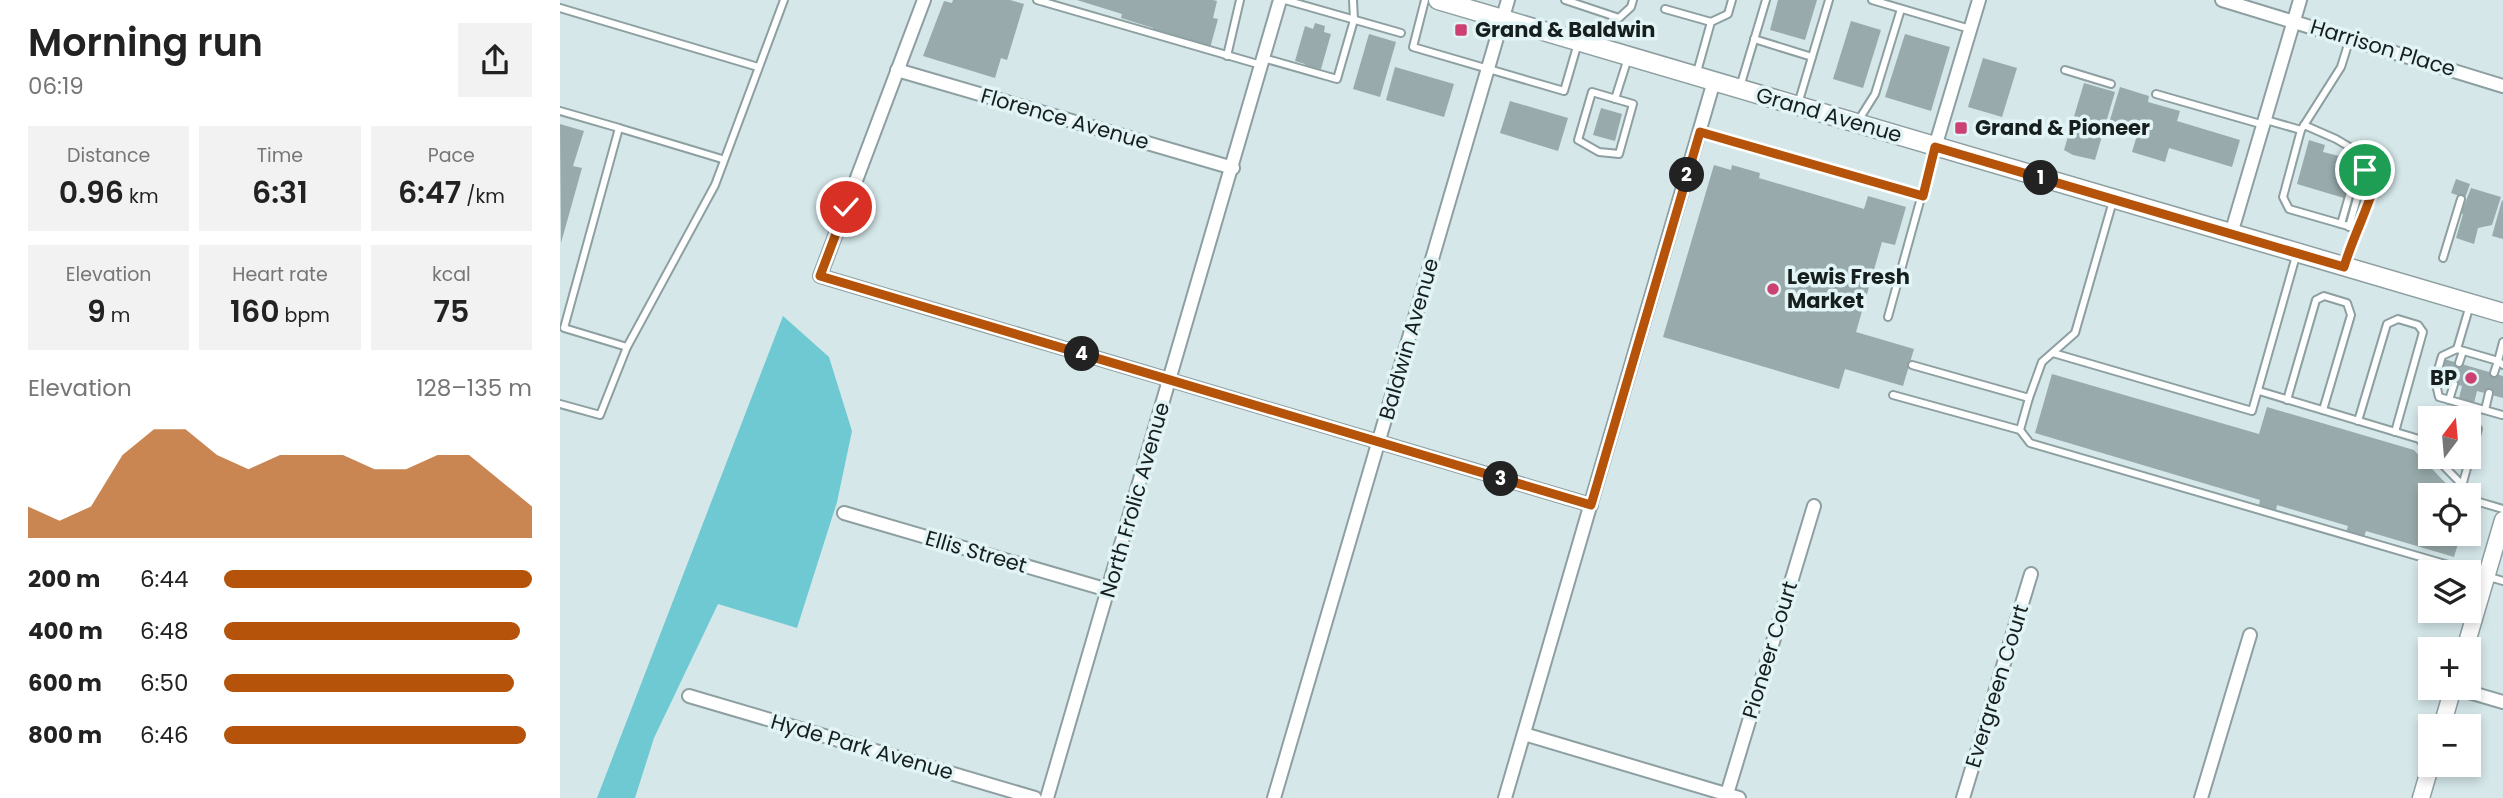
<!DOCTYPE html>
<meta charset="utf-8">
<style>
:root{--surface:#fff;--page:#f2f2f2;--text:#222;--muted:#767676;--accent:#b45309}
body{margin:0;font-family:Poppins,sans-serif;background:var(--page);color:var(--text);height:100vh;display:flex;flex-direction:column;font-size:26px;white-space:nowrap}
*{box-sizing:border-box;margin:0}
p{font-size:23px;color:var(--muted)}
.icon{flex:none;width:38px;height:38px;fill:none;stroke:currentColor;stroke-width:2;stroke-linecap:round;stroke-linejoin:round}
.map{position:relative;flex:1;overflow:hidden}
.side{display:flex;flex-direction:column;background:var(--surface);width:560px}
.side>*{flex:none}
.needle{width:46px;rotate:16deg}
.fabs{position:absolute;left:1858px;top:406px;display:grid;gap:14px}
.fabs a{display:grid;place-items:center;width:63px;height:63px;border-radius:0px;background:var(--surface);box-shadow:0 4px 10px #0003;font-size:35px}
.pin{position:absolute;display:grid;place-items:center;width:60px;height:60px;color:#fff;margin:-30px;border:4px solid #fff;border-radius:50%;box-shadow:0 2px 7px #0007}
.km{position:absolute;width:35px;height:35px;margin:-18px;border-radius:50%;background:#222;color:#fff;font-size:19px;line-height:35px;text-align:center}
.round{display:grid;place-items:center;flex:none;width:74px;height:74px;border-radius:0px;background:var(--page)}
.overview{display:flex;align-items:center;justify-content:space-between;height:119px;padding:0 28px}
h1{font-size:38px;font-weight:600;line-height:52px}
.metrics{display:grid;grid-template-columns:repeat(3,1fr);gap:10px;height:119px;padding:7px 28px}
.metrics div{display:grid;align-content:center;border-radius:0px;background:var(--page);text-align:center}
.metrics b{font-size:30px;font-weight:600}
.metrics small{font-size:19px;font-weight:400}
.metrics p{font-size:19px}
.chart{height:196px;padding:14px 28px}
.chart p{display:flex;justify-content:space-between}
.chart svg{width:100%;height:126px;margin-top:7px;fill:var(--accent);opacity:.7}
ul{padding:0 28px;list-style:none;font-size:23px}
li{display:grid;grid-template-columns:112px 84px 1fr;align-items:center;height:52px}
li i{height:18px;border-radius:9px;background:var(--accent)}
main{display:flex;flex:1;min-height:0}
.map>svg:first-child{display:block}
.green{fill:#6fc9d3}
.building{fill:#98aaab}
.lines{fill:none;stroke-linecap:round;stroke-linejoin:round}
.service-casing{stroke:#8d9fa1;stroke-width:10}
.minor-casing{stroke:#8d9fa1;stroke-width:16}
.tertiary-casing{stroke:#8d9fa1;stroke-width:19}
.secondary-casing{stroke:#8d9fa1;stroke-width:21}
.service{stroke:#fff;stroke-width:6}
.minor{stroke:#fff;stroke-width:12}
.tertiary{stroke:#fff;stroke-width:16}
.secondary{stroke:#fff;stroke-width:18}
.route-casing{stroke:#fff;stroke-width:14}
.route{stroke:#b45309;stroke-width:9}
.poi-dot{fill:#cc4072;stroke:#e2f4f6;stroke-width:2.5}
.labels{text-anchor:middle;stroke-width:7;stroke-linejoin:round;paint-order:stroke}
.poi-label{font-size:21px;font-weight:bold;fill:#171e1e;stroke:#e2f4f6;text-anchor:start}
.street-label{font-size:21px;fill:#171e1e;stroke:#e2f4f6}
</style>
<main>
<section class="side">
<div class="overview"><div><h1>Morning run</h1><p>06:19</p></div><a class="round"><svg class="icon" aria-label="share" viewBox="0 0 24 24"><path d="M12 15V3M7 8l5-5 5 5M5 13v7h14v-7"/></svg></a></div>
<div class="metrics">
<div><p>Distance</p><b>0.96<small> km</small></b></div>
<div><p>Time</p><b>6:31</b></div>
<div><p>Pace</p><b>6:47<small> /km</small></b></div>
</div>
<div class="metrics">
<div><p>Elevation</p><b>9<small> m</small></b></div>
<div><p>Heart rate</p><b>160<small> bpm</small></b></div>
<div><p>kcal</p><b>75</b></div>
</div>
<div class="chart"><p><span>Elevation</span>128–135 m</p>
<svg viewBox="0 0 160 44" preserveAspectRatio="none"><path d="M0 44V33L10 38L20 33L30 15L40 6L50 6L60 15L70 20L80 15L90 15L100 15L110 20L120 20L130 15L140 15L150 24L160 33V44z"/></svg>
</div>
<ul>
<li><b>200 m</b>6:44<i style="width:100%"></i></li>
<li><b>400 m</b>6:48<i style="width:96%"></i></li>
<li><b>600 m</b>6:50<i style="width:94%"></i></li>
<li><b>800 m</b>6:46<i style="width:98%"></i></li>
</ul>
</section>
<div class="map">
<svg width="1943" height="798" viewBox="0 0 1943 798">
<rect width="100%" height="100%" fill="#d5e7e9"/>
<path class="green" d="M223 316 269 357 292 431 277 502 237 628 158 604 94 738 75 798H37Z"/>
<g class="building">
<path d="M393 0H450L464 4 447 60 441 58 435 78 363 56 384 1 392 3Z"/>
<path d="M517 0H653L657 1 653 18 658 19 650 48 592 31 593 28 561 18 562 14Z"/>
<path d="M1218 0H1257L1245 40 1210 30Z"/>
<path d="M1291 21 1321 30 1303 88 1273 79Z"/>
<path d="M755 23 765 26 764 32 771 34 761 69 744 67 745 64 735 61 745 26 753 29Z"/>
<path d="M809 34 836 42 820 97 793 89Z"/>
<path d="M1345 34 1390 47 1371 111 1325 97Z"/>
<path d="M1423 58 1457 68 1442 117 1408 107Z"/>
<path d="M835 67 894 84 884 117 826 100Z"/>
<path d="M1524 83 1555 92 1535 160 1513 155 1504 150Z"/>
<path d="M1560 87 1589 96 1588 102 1620 111 1617 121 1680 140 1672 167 1609 148 1605 162 1572 152 1578 132 1549 123Z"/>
<path d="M950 101 1008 118 998 151 940 133Z"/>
<path d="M1041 108 1062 114 1055 141 1033 135Z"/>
<path d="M0 124 24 131 13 166 22 168 1 243Z"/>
<path d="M1749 140 1765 145 1763 152 1795 160 1792 172 1811 178 1807 194 1787 188 1784 198 1737 184Z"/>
<path d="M1154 165 1171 170 1172 165 1200 173 1199 178 1304 209 1308 196 1346 207 1335 245 1322 242 1296 332 1354 349 1343 386 1285 369 1279 389 1103 337Z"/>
<path d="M1896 179 1910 184 1905 198 1891 193Z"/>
<path d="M1911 188 1941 197 1932 225 1918 228 1914 244 1896 238 1903 214 1901 213Z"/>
<path d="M1942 200 1943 201V239L1932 236Z"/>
<path d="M1884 359 1943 376V398L1917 391 1914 403 1899 398 1902 386 1878 379Z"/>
<path d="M1492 374 1699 434 1707 407 1854 450 1897 495H1871V534H1901L1894 557 1806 531 1804 537 1786 532 1788 526 1717 505 1716 510 1699 505 1700 500 1475 433Z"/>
</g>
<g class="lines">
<g class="service-casing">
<g id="service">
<path d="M477 0 701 65"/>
<path d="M725 0 841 33"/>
<path d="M865 0 853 47 1004 91 1018 43"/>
<path d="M1005 0 1059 18 1071 7 1073 0"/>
<path d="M1312 0 1410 29"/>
<path d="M0 8 198 67"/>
<path d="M1105 9 1151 22"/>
<path d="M1790 38 1781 67 1741 130 1723 197 1729 209 1795 228"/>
<path d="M1194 39 1252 57"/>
<path d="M667 56 680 0"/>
<path d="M703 58 777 79 794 20 793 0"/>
<path d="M1505 70 1551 84"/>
<path d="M1137 72 1151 22 1168 14 1172 0"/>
<path d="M1180 87 1206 0"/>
<path d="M1032 92 1073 104 1059 154 1039 152 1018 140Z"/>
<path d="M1596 94 1704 125"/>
<path d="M1055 99 1068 58"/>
<path d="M1238 104 1269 0"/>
<path d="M0 111 59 128 4 328 67 347"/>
<path d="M1706 120 1741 130"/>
<path d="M1298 121 1315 94 1341 9"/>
<path d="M1744 125 1776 139 1793 149 1804 163V175"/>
<path d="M59 128 162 159"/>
<path d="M1140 132 1363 196"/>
<path d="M1796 173 1799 157"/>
<path d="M1781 224 1791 189"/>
<path d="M1789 227 1799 191"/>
<path d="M1883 258 1901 199"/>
<path d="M1784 265C1793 235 1808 209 1816 179L1804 163"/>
<path d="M1910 305 1897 349 1938 361 1943 342"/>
<path d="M1328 317 1375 147"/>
<path d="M1897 349 1882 356 1875 380 1879 397 1942 415"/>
<path d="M1493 353 1692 411 1736 256"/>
<path d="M1899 363 1903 351"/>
<path d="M1352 365 1469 398 1482 362 1515 333 1553 201"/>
<path d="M1934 373 1938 361 1943 365"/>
<path d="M1699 391 1859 439 1871 452"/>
<path d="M1333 395 1460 430"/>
<path d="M1469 398 1460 430 1470 443 1943 581"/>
<path d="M1727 400 1756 300 1764 296 1787 303 1791 315 1763 410"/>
<path d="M1889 400 1894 384"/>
<path d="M0 404 40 415 67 347 155 185 224 0"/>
<path d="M1925 410 1929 393"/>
<path d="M1880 418V417"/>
<path d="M1798 421 1827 324 1838 319 1858 325 1863 332 1835 432"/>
<path d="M1875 457 1919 502 1943 509"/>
<path d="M1902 486 1918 429"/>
</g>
</g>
<g class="minor-casing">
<g id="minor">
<path d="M364 0 260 276 1031 505"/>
<path d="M1662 0 1943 86"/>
<path d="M337 70 673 168"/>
<path d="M1375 147 1419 0"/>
<path d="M1671 234 1740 0"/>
<path d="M284 513 548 590"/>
<path d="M1895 688 1943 702"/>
<path d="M129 696 475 798"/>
<path d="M964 734 1179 798"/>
<path d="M1167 794 1254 506"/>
<path d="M487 798 720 0"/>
<path d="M714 798 948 0"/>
<path d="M945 798 1154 81"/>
<path d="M1403 798 1471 574"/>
<path d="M1641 798 1690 635"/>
</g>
</g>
<g class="tertiary-casing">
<g id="tertiary">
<path d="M1905 649 1943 520"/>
<path d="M1882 726 1893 688"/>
<path d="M1861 798 1871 764"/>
</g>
</g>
<g class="secondary-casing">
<path id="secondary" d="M878 0 1943 313"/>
</g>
<use href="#service" class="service"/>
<use href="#minor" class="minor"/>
<use href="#tertiary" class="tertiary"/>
<use href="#secondary" class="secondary"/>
</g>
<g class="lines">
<g class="route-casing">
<path id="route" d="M286 207 260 276 1031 505 1140 132 1363 196 1375 147 1784 267C1793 236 1808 210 1816 179L1804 163 1805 170"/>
</g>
<use href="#route" class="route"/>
</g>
<g class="poi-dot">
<rect x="894" y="23" width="14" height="14" rx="3.5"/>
<rect x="1394" y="121" width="14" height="14" rx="3.5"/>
<circle cx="1213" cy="289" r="7"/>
<circle cx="1911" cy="378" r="7"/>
</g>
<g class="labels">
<g class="poi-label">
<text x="915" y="37">Grand &amp; Baldwin</text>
<text x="1415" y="135">Grand &amp; Pioneer</text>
<text x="1227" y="284">Lewis Fresh<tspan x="1227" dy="24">Market</tspan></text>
<text x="1897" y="385" text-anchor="end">BP</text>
</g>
<g class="street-label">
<text transform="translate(1823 48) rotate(17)" y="7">Harrison Place</text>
<text transform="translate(1269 115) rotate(16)" y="7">Grand Avenue</text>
<text transform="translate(505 119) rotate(16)" y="7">Florence Avenue</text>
<text transform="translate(849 339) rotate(-74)" y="7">Baldwin Avenue</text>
<text transform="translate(575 500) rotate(-74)" y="7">North Frolic Avenue</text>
<text transform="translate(416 552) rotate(16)" y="7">Ellis Street</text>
<text transform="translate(1210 650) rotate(-73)" y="7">Pioneer Court</text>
<text transform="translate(1437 686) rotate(-73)" y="7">Evergreen Court</text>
<text transform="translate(302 747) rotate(16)" y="7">Hyde Park Avenue</text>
</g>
</g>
</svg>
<div class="fabs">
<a><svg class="needle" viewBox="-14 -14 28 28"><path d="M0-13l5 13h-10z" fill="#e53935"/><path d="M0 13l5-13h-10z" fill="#767676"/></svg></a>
<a><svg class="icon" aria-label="locate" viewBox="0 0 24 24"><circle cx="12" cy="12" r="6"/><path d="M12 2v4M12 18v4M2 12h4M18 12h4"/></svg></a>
<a><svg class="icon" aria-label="layers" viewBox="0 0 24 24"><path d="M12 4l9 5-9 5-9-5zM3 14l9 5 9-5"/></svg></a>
<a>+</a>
<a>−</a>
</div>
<div class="pin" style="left:1805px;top:170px;background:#1e9e55"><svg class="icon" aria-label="arrive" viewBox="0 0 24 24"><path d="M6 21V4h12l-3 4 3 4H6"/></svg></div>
<div class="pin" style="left:286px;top:207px;background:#d93025"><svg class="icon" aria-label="check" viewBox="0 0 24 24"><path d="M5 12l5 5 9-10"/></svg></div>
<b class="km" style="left:1481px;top:178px">1</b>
<b class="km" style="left:1127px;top:175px">2</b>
<b class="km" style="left:941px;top:479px">3</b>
<b class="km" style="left:522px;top:354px">4</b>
</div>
</main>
